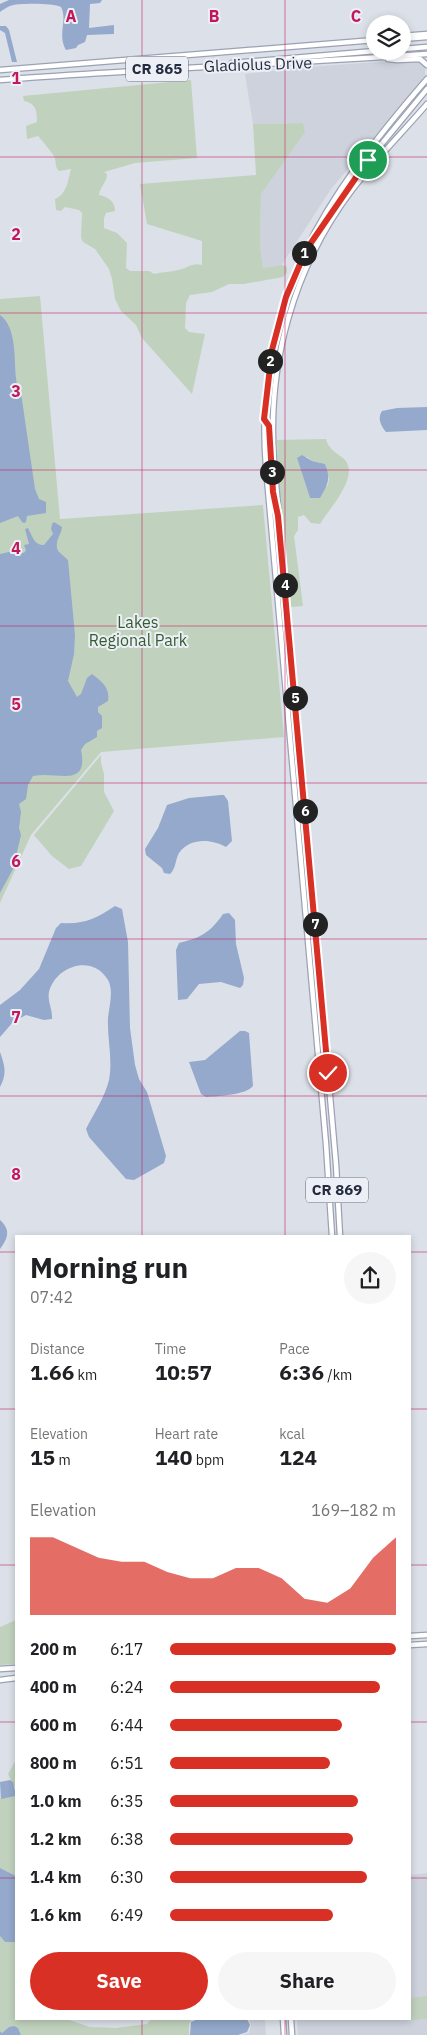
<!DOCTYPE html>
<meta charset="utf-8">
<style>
:root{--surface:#fff;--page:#f6f6f6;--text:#202124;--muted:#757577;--accent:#d93025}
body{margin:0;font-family:"IBM Plex Sans",sans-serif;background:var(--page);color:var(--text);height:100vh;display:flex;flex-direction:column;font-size:19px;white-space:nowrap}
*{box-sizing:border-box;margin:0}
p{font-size:16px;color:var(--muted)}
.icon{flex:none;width:28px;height:28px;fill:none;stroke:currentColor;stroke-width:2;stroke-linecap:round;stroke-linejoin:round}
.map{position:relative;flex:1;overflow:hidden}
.drawer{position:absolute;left:15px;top:1235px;width:396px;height:785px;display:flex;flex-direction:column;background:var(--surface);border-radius:0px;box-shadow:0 2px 8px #0003}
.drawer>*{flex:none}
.buttons{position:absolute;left:366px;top:15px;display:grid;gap:10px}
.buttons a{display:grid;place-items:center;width:45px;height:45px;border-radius:50%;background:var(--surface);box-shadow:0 2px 8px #0003;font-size:25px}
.pin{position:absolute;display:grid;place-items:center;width:42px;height:42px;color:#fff;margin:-21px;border:2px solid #fff;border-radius:50%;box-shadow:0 1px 5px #0007}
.km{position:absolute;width:25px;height:25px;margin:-12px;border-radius:50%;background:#222;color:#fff;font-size:14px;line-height:25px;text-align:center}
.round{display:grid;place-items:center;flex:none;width:52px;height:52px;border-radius:26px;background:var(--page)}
.overview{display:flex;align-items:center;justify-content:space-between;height:85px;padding:0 15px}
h1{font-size:28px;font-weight:700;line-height:38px}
.stats{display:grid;grid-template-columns:repeat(3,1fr);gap:8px;height:85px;padding:5px 15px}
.stats div{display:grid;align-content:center}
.stats b{font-size:21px;font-weight:700}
.stats small{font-size:14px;font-weight:400}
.stats p{font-size:14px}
.chart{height:140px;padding:10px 15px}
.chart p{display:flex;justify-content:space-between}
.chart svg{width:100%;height:90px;margin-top:5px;fill:var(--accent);opacity:.7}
.action{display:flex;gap:10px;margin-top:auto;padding:10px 15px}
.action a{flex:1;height:58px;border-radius:30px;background:var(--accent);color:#fff;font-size:20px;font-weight:700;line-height:58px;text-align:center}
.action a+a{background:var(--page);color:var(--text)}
ul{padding:0 15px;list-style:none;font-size:16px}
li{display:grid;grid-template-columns:80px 60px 1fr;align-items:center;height:38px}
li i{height:12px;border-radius:6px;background:var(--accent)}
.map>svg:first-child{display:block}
.built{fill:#ced2dd}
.green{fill:#c0d2bd;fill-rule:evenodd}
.water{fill:#94a9cb}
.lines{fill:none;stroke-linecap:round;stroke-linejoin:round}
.major-casing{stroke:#9ba2b4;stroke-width:7}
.major{stroke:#fff;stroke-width:4.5}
.route-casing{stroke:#fff;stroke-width:10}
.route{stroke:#d93025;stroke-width:6}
.grid{fill:none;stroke:#c2185b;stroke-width:1;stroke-opacity:0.55}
.labels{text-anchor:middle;stroke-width:4;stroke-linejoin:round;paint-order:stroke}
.shield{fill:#eceff5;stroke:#616676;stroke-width:1}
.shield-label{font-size:15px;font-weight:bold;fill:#252c3f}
.street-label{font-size:16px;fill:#252c3f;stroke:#eceff5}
.park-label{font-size:16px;fill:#345c31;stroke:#eceff5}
.grid-label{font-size:16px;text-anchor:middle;font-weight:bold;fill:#c2185b;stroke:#eceff5;stroke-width:4;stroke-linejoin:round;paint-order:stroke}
</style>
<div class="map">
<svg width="427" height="2035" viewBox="0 0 427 2035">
<rect width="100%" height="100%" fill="#dce0e8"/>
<g class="built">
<path d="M392 61 420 62 425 66V78L331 189 281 266 263 268 260 246 261 194 302 123 253 124 245 74 307 67Z"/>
<path d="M427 1873V2035H298L297 2019H410V1875Z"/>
<path d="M249 2019H265L266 2035H242L249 2033 251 2025Z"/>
</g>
<g class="green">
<path d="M191 80 197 158 135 163 104 172 107 174C107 183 100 186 99 195 108 197 115 201 115 211L106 213 104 218V228L117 233 127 243 126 268 130 271H149L154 274C162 272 170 272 178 270 188 268 192 262 202 265V241L147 224 140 184 256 175 253 124 303 123 305 132 261 194 260 246 263 268 283 265 287 267V273L283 277 244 284H229L212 292 190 295 186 303 185 328 189 332 205 334 192 394 142 338 136 325 121 311 115 299 112 279 109 269 95 249 83 242 81 238 82 213 79 210 65 207 61 211 56 210 55 199C67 194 68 180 71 169L59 171C54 166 57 162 54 156 53 154 40 138 38 136L27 139 26 126 37 122C37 110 36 104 24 101L23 96Z"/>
<path d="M40 296 60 519 263 505 284 737 101 752 31 835 0 903V299Z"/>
<path d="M326 439C328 449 337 453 344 459 361 475 329 509 320 524L311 523 304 515 298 517V530L294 536 303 606 291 607 278 481 277 440ZM307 457 312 461 325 464 329 479 328 485 310 498 297 458Z"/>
<path d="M101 755V763L104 774V792L114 811 81 866 69 869 52 856 34 835Z"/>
<path d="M16 1620V1664L0 1665V1627Z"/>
<path d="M16 1760V1876L0 1868V1798L14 1797 15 1788 8 1774Z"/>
<path d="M0 1936 5 1942H16V2019H66L90 2027 116 2028 147 2024 151 2019H192L189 2024V2035H21L18 2028 9 2027 2 2033 0 2031Z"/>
<path d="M427 1996V2019L410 2020V1998Z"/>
</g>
<g class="water">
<path d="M9 0H102L100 3 90 4 89 28 114 25V34L87 35 85 42 78 45 76 48 66 50C57 34 68 20 61 7 54 3 17 3 10 6 7 7 3 10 0 12V4Z"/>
<path d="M0 26H6L9 30 17 62H12L5 33 0 30Z"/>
<path d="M0 315C17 327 14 360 16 378 16 383 19 388 21 393L35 489 39 499 46 502V513L27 516 26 522 24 523 22 522 18 516 0 523Z"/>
<path d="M427 407V430L386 432C381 426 377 418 382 411L397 408Z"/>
<path d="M302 455 312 461 325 464C331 479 328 484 320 498H310L297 458Z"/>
<path d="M54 522 62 527C61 536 54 541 58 551L68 560 75 635 74 654 68 681 77 697 81 694 87 678 92 674C102 682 110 687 108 701L98 707V712L102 716V728L97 731V737L85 744 81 750C89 789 57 771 33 776L28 785 26 799 19 804 21 812 19 828 21 835 13 869 0 893V554L18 550 24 553 26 550 24 545 29 544 25 529 28 528C32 535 34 546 44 545L53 534 51 529 52 524Z"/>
<path d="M221 795H224L228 801 232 841 226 847C212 839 190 837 179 853 175 860 176 869 170 874L164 873 162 868 146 855 145 849 158 828 167 805 189 798Z"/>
<path d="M115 906 122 909 128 942 130 1028 135 1065 139 1079 147 1092 166 1156 164 1163 134 1180 126 1179 89 1137 86 1129C94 1113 105 1097 109 1080 113 1059 107 1039 108 1018 109 1007 114 991 108 980 93 954 56 965 49 992 47 1001 53 1010 52 1019L44 1020 26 1015 13 1022 0 1037V1005L20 990 39 969 56 928 61 923C83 925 97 918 115 906Z"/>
<path d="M229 913 235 920 236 944 244 978 243 985 240 988 221 982 199 984 187 999 178 1000 176 950 179 943C200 938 210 933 223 914Z"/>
<path d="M240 1031H245L249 1033 253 1086C246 1095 218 1096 206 1097L201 1094 189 1062 205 1060Z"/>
<path d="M0 1052C5 1066 7 1074 0 1087Z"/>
<path d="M0 1220C11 1230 8 1238 0 1249Z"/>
<path d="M10 1780 13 1782 16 1796 1 1799 0 1782Z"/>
<path d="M0 1868 16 1876V1942H5L0 1936Z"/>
<path d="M198 2019H247L250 2025 247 2032 238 2035H190L191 2022Z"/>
<path d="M14 2026 18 2028 21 2035H0V2031L2 2033 9 2027Z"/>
</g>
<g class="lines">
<g class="major-casing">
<g id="major">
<path d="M402 36 427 34"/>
<path d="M402 39 427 37"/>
<path d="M402 49 427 47"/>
<path d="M388 59 397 60 420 59 427 65"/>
<path d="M232 63 375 51"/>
<path d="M0 70 375 40"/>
<path d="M0 80C142 69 285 64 427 54"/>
<path d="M312 242 361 169 427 89"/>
<path d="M265 419 269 428 271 463"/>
<path d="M272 475 274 497"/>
<path d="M332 1236 326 1144 266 467C253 302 324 198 427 79"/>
<path d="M340 1236 336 1164 274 461C267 364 293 268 352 190 375 160 402 133 427 104"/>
<path d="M410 1636 427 1635"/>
<path d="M410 1645 427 1644"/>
<path d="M0 1669 16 1668"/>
<path d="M0 1680 16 1678"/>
<path d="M283 2019 284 2035"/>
<path d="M291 2019 292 2035"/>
</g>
</g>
<use href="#major" class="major"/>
</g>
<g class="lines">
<g class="route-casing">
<path id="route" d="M328 1073 278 516 273 492 269 426 264 419 272 350 286 297 306 250 368 160"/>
</g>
<use href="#route" class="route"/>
</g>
<path class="grid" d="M142 0V1236M285 0V1236M0 157H427M0 313H427M0 470H427M0 626H427M0 783H427M0 939H427M0 1096H427M0 1252H16M410 1252H427M0 1409H16M410 1409H427M0 1565H16M410 1565H427M0 1722H16M410 1722H427M0 1878H16M410 1878H427M142 2019V2035M285 2019V2035"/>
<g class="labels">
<g class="shield">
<rect x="126" y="56.5" width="62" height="25" rx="4"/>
<rect x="306" y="1177.5" width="62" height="25" rx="4"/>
</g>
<g class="shield-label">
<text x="157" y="74">CR 865</text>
<text x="337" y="1195">CR 869</text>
</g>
<g class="street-label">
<text transform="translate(258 64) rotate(-2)" y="6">Gladiolus Drive</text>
</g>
<g class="park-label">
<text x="138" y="628">Lakes<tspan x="138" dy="18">Regional Park</tspan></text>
</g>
</g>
<g class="grid-label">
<text x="71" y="22">A</text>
<text x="214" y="22">B</text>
<text x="356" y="22">C</text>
<text x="16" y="84">1</text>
<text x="16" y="240">2</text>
<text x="16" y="397">3</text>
<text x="16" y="554">4</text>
<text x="16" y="710">5</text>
<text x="16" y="867">6</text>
<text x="16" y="1023">7</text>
<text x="16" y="1180">8</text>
</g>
</svg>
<div class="buttons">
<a><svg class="icon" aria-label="layers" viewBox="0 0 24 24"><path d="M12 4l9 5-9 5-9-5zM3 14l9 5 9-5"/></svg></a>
</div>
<div class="pin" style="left:368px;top:160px;background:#1e9e55"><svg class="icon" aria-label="arrive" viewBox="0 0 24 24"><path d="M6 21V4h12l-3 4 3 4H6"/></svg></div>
<div class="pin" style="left:328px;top:1073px;background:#d93025"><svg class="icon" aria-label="check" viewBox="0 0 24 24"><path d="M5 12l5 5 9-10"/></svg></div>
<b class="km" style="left:304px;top:253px">1</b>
<b class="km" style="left:270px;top:361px">2</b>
<b class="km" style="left:272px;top:472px">3</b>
<b class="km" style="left:285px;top:585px">4</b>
<b class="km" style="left:295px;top:698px">5</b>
<b class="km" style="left:305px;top:811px">6</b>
<b class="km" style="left:315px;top:924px">7</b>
<section class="drawer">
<div class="overview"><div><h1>Morning run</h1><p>07:42</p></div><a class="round"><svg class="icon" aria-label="share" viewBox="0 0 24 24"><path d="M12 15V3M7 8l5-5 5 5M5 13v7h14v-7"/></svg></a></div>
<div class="stats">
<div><p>Distance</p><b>1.66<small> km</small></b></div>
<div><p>Time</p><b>10:57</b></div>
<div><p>Pace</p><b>6:36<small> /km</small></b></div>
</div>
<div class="stats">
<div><p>Elevation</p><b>15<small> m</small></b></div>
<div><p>Heart rate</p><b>140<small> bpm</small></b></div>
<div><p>kcal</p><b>124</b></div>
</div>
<div class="chart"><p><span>Elevation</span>169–182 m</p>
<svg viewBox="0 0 160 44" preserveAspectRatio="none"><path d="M0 44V6L10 6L20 11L30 16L40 18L50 18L60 23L70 26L80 26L90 21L100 21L110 26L120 36L130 38L140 31L150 16L160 6V44z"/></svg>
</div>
<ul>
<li><b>200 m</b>6:17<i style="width:100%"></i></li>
<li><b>400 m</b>6:24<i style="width:93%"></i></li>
<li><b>600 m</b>6:44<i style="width:76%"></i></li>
<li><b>800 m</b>6:51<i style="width:71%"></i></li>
<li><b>1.0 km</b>6:35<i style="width:83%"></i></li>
<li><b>1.2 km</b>6:38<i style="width:81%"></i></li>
<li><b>1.4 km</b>6:30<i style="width:87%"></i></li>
<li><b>1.6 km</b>6:49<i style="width:72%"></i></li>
</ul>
<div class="action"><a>Save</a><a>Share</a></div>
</section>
</div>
